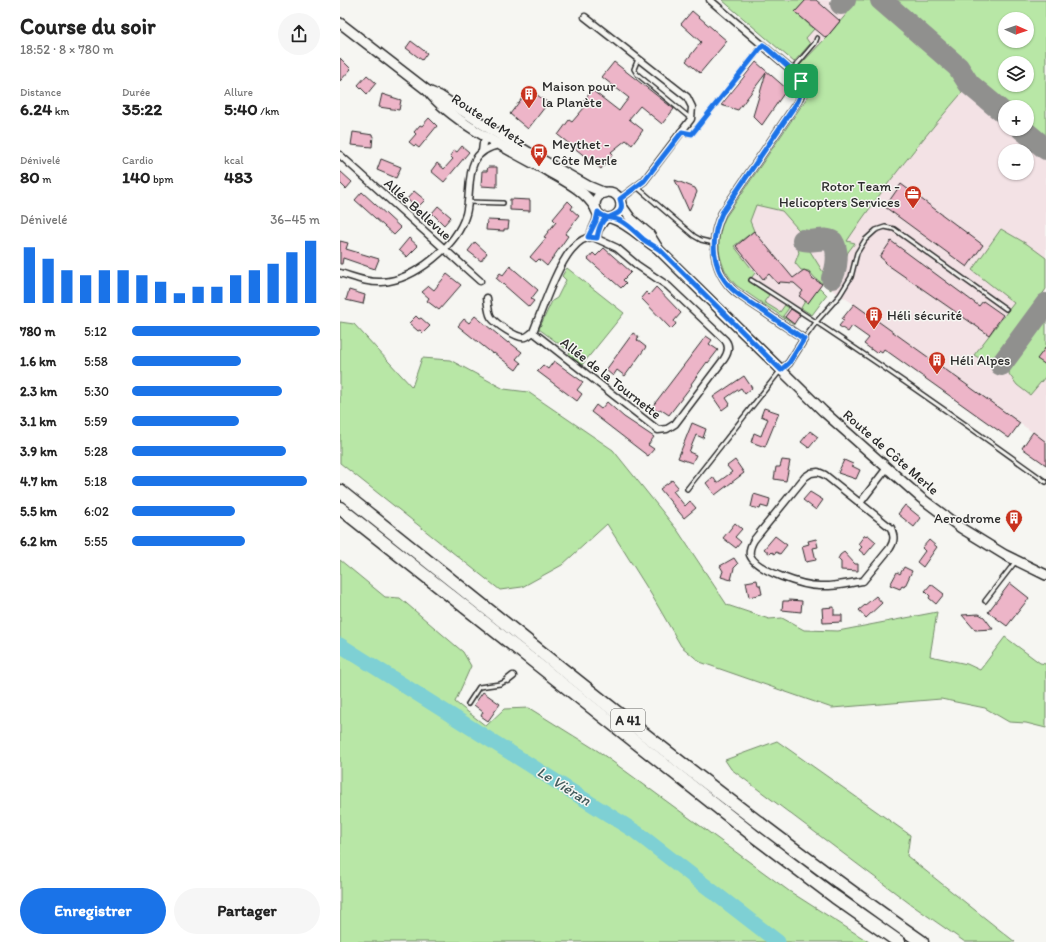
<!DOCTYPE html>
<html lang="fr">
<meta charset="utf-8">
<style>
:root{--surface:#fff;--page:#f6f6f6;--text:#222;--muted:#767676;--accent:#1a73e8}
body{margin:0;font-family:Itim,sans-serif;background:var(--page);color:var(--text);height:100vh;display:flex;flex-direction:column;font-size:15px;white-space:nowrap}
*{box-sizing:border-box;margin:0}
p{font-size:13px;color:var(--muted)}
.icon{flex:none;width:22px;height:22px;fill:none;stroke:currentColor;stroke-width:2;stroke-linecap:round;stroke-linejoin:round}
.map{position:relative;flex:1;overflow:hidden}
.panel{display:flex;flex-direction:column;background:var(--surface);width:340px}
.panel>*{flex:none}
.needle{width:26px;rotate:92deg}
.buttons{position:absolute;left:658px;top:12px;display:grid;gap:8px}
.buttons a{display:grid;place-items:center;width:36px;height:36px;border-radius:50%;background:var(--surface);box-shadow:0 1px 3px #0004;font-size:20px}
.pin{position:absolute;display:grid;place-items:center;width:34px;height:34px;color:#fff;margin:-17px;border-radius:8px;box-shadow:0 2px 6px #0006}
.round{display:grid;place-items:center;flex:none;width:42px;height:42px;border-radius:21px;background:var(--page)}
.head{display:flex;align-items:center;justify-content:space-between;height:68px;padding:0 20px}
h1{font-size:22px;font-weight:800;line-height:30px}
.metrics{display:grid;grid-template-columns:repeat(3,1fr);gap:6px;height:68px;padding:4px 20px}
.metrics div{display:grid;align-content:center}
.metrics b{font-size:17px;font-weight:800}
.metrics small{font-size:11px;font-weight:400}
.metrics p{font-size:11px}
.chart{height:112px;padding:8px 20px}
.chart p{display:flex;justify-content:space-between}
.chart svg{width:100%;height:72px;margin-top:4px;stroke:var(--accent);stroke-width:6}
.cta{display:flex;gap:8px;margin-top:auto;padding:8px 20px}
.cta a{flex:1;height:46px;border-radius:24px;background:var(--accent);color:#fff;font-size:16px;font-weight:800;line-height:46px;text-align:center}
.cta a+a{background:var(--page);color:var(--text)}
ul{padding:0 20px;list-style:none;font-size:13px}
li{display:grid;grid-template-columns:64px 48px 1fr;align-items:center;height:30px}
li i{height:10px;border-radius:5px;background:var(--accent)}
main{display:flex;flex:1;min-height:0}
.map>svg:first-child{display:block}
.built{fill:#f3e2e5;fill-rule:evenodd}
.green{fill:#b8e7a6;stroke:#728968;fill-rule:evenodd}
.lines{fill:none;stroke-linecap:round;stroke-linejoin:round}
.river{stroke:#7ed0d4;stroke-width:15}
.taxiway{stroke:#90908e;stroke-width:22}
.building{fill:#edb5c8;stroke:#2b2b2b}
.service-casing{stroke:#2b2b2b;stroke-width:6}
.minor-casing{stroke:#2b2b2b;stroke-width:9}
.secondary-casing{stroke:#2b2b2b;stroke-width:12}
.motorway-casing{stroke:#2b2b2b;stroke-width:15}
.service{stroke:#f6f6f2;stroke-width:3}
.minor{stroke:#f6f6f2;stroke-width:6}
.secondary{stroke:#f6f6f2;stroke-width:9}
.motorway{stroke:#f6f6f2;stroke-width:12}
.route-casing{stroke:#fff;stroke-width:8}
.route{stroke:#1a73e8;stroke-width:5}
.labels{text-anchor:middle;stroke-width:3;stroke-linejoin:round;paint-order:stroke}
.shield{fill:#f6f6f2;stroke:#686867;stroke-width:1}
.shield-label{font-size:13px;font-weight:bold;fill:#2b2b2b}
.poi-label{font-size:14px;fill:#2b2b2b;stroke:#f6f6f2;text-anchor:start}
.street-label{font-size:14px;fill:#2b2b2b;stroke:#f6f6f2}
.water-label{font-size:15px;font-style:italic;fill:#445d5e;stroke:#f6f6f2}
</style>
<main>
<section class="panel">
<div class="head"><div><h1>Course du soir</h1><p>18:52 · 8 × 780 m</p></div><a class="round"><svg class="icon" aria-label="share" viewBox="0 0 24 24"><path d="M12 15V3M7 8l5-5 5 5M5 13v7h14v-7"/></svg></a></div>
<div class="metrics">
<div><p>Distance</p><b>6.24<small> km</small></b></div>
<div><p>Durée</p><b>35:22</b></div>
<div><p>Allure</p><b>5:40<small> /km</small></b></div>
</div>
<div class="metrics">
<div><p>Dénivelé</p><b>80<small> m</small></b></div>
<div><p>Cardio</p><b>140<small> bpm</small></b></div>
<div><p>kcal</p><b>483</b></div>
</div>
<div class="chart"><p><span>Dénivelé</span>36–45 m</p>
<svg viewBox="0 0 160 44" preserveAspectRatio="none"><path d="M5 44V10M15 44V17M25 44V24M35 44V27M45 44V24M55 44V24M65 44V27M75 44V31M85 44V38M95 44V34M105 44V34M115 44V27M125 44V24M135 44V20M145 44V13M155 44V6"/></svg>
</div>
<ul>
<li><b>780 m</b>5:12<i style="width:100%"></i></li>
<li><b>1.6 km</b>5:58<i style="width:58%"></i></li>
<li><b>2.3 km</b>5:30<i style="width:80%"></i></li>
<li><b>3.1 km</b>5:59<i style="width:57%"></i></li>
<li><b>3.9 km</b>5:28<i style="width:82%"></i></li>
<li><b>4.7 km</b>5:18<i style="width:93%"></i></li>
<li><b>5.5 km</b>6:02<i style="width:55%"></i></li>
<li><b>6.2 km</b>5:55<i style="width:60%"></i></li>
</ul>
<div class="cta"><a>Enregistrer</a><a>Partager</a></div>
</section>
<div class="map">
<svg width="706" height="942" viewBox="0 0 706 942">
<rect width="100%" height="100%" fill="#f6f6f2"/>
<filter id="ink" filterUnits="userSpaceOnUse"><feTurbulence type="fractalNoise" baseFrequency=".025" numOctaves="2"/><feDisplacementMap in="SourceGraphic" scale="8" xChannelSelector="R" yChannelSelector="G"/><feConvolveMatrix kernelMatrix="1 2 1 2 8 2 1 2 1" color-interpolation-filters="sRGB"/></filter>
<g filter="url(#ink)">
<path class="built" d="M382 0H706V442L514 304 483 284 454 325 398 286 391 280 383 266 379 252 382 225 388 213 477 83ZM665 19H687V41H665ZM665 63H687V85H665ZM665 107H687V129H665ZM665 151H687V173H665Z"/>
<g class="green">
<path d="M382 0H466L455 12 474 29 466 38 470 44 454 62Z"/>
<path d="M509 0H533L615 70 626 88C584 137 543 187 507 241L515 243 508 252 500 277C493 265 510 237 486 235 479 234 472 237 465 237L442 211 416 205 410 221 414 231 394 246 415 273 409 281 429 295 424 302 440 312 445 305 449 308 443 316 454 324V325L397 286C378 267 374 243 385 218L477 83 459 66 486 38 509 11 504 6Z"/>
<path d="M547 0H706V139L687 124V107H665L632 81 618 61ZM665 19H687V41H665ZM665 63H687V85H665Z"/>
<path d="M661 229 687 244 706 258V289L657 358C648 364 642 360 634 355L674 303 632 270Z"/>
<path d="M463 243H465L491 285V290L475 278 469 271 461 270 455 263 459 252 458 251Z"/>
<path d="M227 268 284 313 242 365 228 356 230 352 199 329 212 301 217 298 226 280 222 276Z"/>
<path d="M479 287 487 295 472 315 461 308 465 301 468 303Z"/>
<path d="M706 313V376L690 395 677 385 669 374 671 362Z"/>
<path d="M0 322 14 324 72 387 82 358 110 360 164 389 188 392 273 450 338 531 387 605 429 619 442 618 464 630 498 631 597 612 590 656 627 664 640 670 665 637 700 663 706 664V728L686 723 669 722 645 708 601 699 492 708 360 662 341 646 311 594 267 524 222 565 182 587 160 590 0 463Z"/>
<path d="M0 560 45 597 60 598 123 652 131 666 115 702 146 726 164 709 189 708 258 751 449 891 529 942H0Z"/>
<path d="M437 741 570 835 567 856 675 942H625L569 903 391 769 385 760Z"/>
</g>
<g class="lines">
<path class="river" d="M0 645 296 832 438 942"/>
<g class="taxiway">
<path d="M541 0 618 67 629 84 665 114"/>
<path d="M501 4 505 0"/>
<path d="M682 129 706 149"/>
<path d="M463 240C473 243 484 236 493 242 499 251 497 269 492 278"/>
<path d="M661 365 706 304"/>
</g>
</g>
<g class="building">
<path d="M466 0H476L500 21 486 38 455 12Z"/>
<path d="M352 11 387 41 360 73 346 61 361 42 341 24Z"/>
<path d="M71 41 87 53 82 60 66 48Z"/>
<path d="M0 58 11 69 0 81Z"/>
<path d="M274 62 334 109 322 124 300 106 289 119 303 130 292 145 286 140 271 152 273 154 261 169 218 135 229 120 232 122 244 108 241 105 252 90 279 111 284 104 289 98 262 77Z"/>
<path d="M416 62 447 89 422 125 413 116 426 73 398 110 381 105Z"/>
<path d="M27 75 36 83 27 94 18 85Z"/>
<path d="M189 89 208 103 188 129 170 114Z"/>
<path d="M42 94 61 100 59 110 39 107Z"/>
<path d="M89 118 97 126 79 148 75 145 74 146 69 142 76 134 74 132 80 125 82 126Z"/>
<path d="M13 132 33 135 32 147 11 145Z"/>
<path d="M122 146 129 152 104 182 91 171 97 163 104 169 113 159 110 156 114 150 117 152Z"/>
<path d="M41 159 61 167 56 178 37 170Z"/>
<path d="M148 167H157V187L141 186 142 171H147Z"/>
<path d="M0 171 12 182 6 189 0 183Z"/>
<path d="M335 180 355 188 357 192 349 211Z"/>
<path d="M561 184 643 245 627 267 545 207Z"/>
<path d="M74 191 85 200 77 208 67 199Z"/>
<path d="M22 192 61 228 54 235 15 200Z"/>
<path d="M170 199 190 200V211L170 210Z"/>
<path d="M228 201 233 206 231 209 239 216 225 234 228 236 207 266 199 259 196 262 190 257 206 238 204 237 216 222 213 219Z"/>
<path d="M98 206 111 217 104 225 92 213Z"/>
<path d="M147 220 169 221 168 229H164V231L146 230Z"/>
<path d="M414 231 453 278 464 270 470 273 472 278 482 284 468 303 459 296 463 291 454 283 440 282 438 284 429 274 423 279 396 246Z"/>
<path d="M69 238 78 246 67 257 59 250Z"/>
<path d="M0 241 8 243 6 249 39 259 35 269 3 258 2 264H0Z"/>
<path d="M551 241 639 306 643 301 663 315 649 335 545 263 546 262 540 257Z"/>
<path d="M135 242 147 253 141 261 128 251Z"/>
<path d="M264 248 291 272 283 280 286 283 281 288 248 259 253 253 256 256Z"/>
<path d="M170 266 198 290 191 299 194 301 189 307 156 278 160 273 163 275Z"/>
<path d="M107 274 121 285 99 310 87 301 89 298 82 292 89 286 94 290Z"/>
<path d="M316 287 341 313 334 321 336 324 331 329 301 298 306 292 309 295Z"/>
<path d="M9 290 25 295 23 304 6 300Z"/>
<path d="M514 304 680 423 669 438 544 349 542 352 539 350 536 353 524 344 529 338 512 326 508 332 499 326 504 320 502 319Z"/>
<path d="M451 309 460 315 454 324 445 317Z"/>
<path d="M76 316 79 319 81 318 90 326 83 333 80 330 78 331 69 323Z"/>
<path d="M135 316 168 343 169 342 182 352 176 359 181 363 176 370 154 353 153 354 118 326 124 319 129 323Z"/>
<path d="M293 333 299 337 297 340 306 347 285 376 277 370 273 376 266 370Z"/>
<path d="M366 336 372 340 369 344 378 350 368 363 367 362 351 384 352 385 329 415 320 409 318 412 312 407Z"/>
<path d="M706 347V365L697 359Z"/>
<path d="M214 361 243 382 237 390 242 394 237 401 197 371 203 365 208 369Z"/>
<path d="M404 376 412 388 405 394 401 388 393 393 386 398 390 404 382 410 373 397Z"/>
<path d="M267 402 284 417 314 437 308 445 314 449 308 456 251 412 256 405 261 409Z"/>
<path d="M424 408 439 413 425 447 411 442 414 433 421 436 426 423 428 419 421 416Z"/>
<path d="M352 423 366 429 363 438 356 435 349 452 356 455 352 463 338 458Z"/>
<path d="M470 431 478 437 469 448 461 442Z"/>
<path d="M693 432 706 442V465L682 448Z"/>
<path d="M395 460 404 473 375 495 366 483 373 477 377 483 392 472 387 466Z"/>
<path d="M442 460 450 461 446 481 434 479 436 467H440Z"/>
<path d="M504 460 513 464 512 466 520 470 516 479 498 473Z"/>
<path d="M332 480 338 487 333 491 345 506 350 501 356 508 344 518 320 489Z"/>
<path d="M470 492 483 500 476 510 463 500Z"/>
<path d="M414 494 430 499 428 508 421 506 420 509 411 507Z"/>
<path d="M565 505 581 518 574 527 558 514Z"/>
<path d="M395 523 402 529 395 537 401 542 396 548 383 538Z"/>
<path d="M528 535 536 542 525 555 519 550 522 547 518 544 524 536Z"/>
<path d="M435 536 447 545 440 554 436 552 435 554 432 552 430 554 424 549Z"/>
<path d="M476 539 478 547 473 548 476 560 466 562 462 546 469 544 468 541Z"/>
<path d="M589 540 597 547 583 567 577 562 585 551 582 548Z"/>
<path d="M504 552 515 564H518V571L501 570V562L498 559 500 555Z"/>
<path d="M394 558 398 564 394 568 391 580 381 577 383 571 380 566Z"/>
<path d="M564 567 572 571 566 584 564 587 562 586 560 589 550 585 557 572 560 574Z"/>
<path d="M417 580 418 585H420L422 594 409 597 406 582Z"/>
<path d="M670 583 689 598 667 626 648 612Z"/>
<path d="M591 584 604 594 596 604 589 598 590 596 585 591Z"/>
<path d="M536 596 542 603 526 618 519 610Z"/>
<path d="M449 600 462 601 461 612 442 610 443 601H449Z"/>
<path d="M494 607V615H502V622L483 623 482 608Z"/>
<path d="M639 614 644 617 653 629 635 630 622 615Z"/>
<path d="M143 692 160 704 148 721 141 716 143 712 134 705Z"/>
</g>
<g class="lines">
<g class="service-casing">
<g id="service">
<path d="M298 59 294 69 297 74 350 118"/>
<path d="M452 70 475 43 477 38"/>
<path d="M342 132 352 134 423 45"/>
<path d="M297 187 354 236 361 240 374 243"/>
<path d="M127 202 163 203"/>
<path d="M411 280C512 344 609 412 706 482"/>
<path d="M464 339 477 321 500 295 511 277 517 253 525 240 536 230 545 227 554 229 666 309"/>
<path d="M347 489 440 371"/>
<path d="M645 601 676 561"/>
<path d="M128 704 139 687 160 684 168 680"/>
</g>
</g>
<g class="minor-casing">
<g id="minor">
<path d="M370 0 456 74C464 83 463 92 458 101L382 213C369 240 372 271 395 292 404 299 414 305 423 311 437 321 451 330 464 339L449 363 441 370"/>
<path d="M245 17 347 97 352 107 351 119 304 181 280 199"/>
<path d="M142 152 143 143 147 137"/>
<path d="M0 155 140 281"/>
<path d="M249 237 256 221 258 212"/>
<path d="M257 238 258 231 267 218"/>
<path d="M0 273C14 277 27 283 42 282 74 280 117 246 126 214 133 188 121 151 160 145"/>
<path d="M147 298C148 304 148 312 151 317 155 323 177 339 185 337 188 337 190 334 193 332 202 310 217 266 232 249 237 243 245 237 253 237L277 248 297 265 328 286 385 340C390 346 388 353 384 359L335 424 327 429 318 430 193 332"/>
<path d="M478 472 485 475 551 528C554 536 555 540 550 548L523 581C509 583 494 587 480 586 464 586 416 571 410 555 409 550 411 545 414 540L465 477 471 473Z"/>
<path d="M520 503 547 468"/>
<path d="M168 680 173 676"/>
</g>
</g>
<g class="secondary-casing">
<g id="secondary">
<path d="M0 23 88 91C112 122 169 150 204 169 224 181 244 189 256 209"/>
<path d="M88 91 100 96 153 131 188 152 248 186 265 193"/>
<circle cx="268" cy="205" r="13"/>
<path d="M281 205 291 219 309 234 319 250 483 411 581 498 621 528 665 555 706 575"/>
<path d="M271 218C289 224 301 238 317 248"/>
</g>
</g>
<g class="motorway-casing">
<g id="motorway">
<path d="M0 491C192 644 381 801 582 942"/>
<path d="M0 508 413 835 495 897 559 942"/>
</g>
</g>
<use href="#service" class="service"/>
<use href="#minor" class="minor"/>
<use href="#secondary" class="secondary"/>
<use href="#motorway" class="motorway"/>
</g>
</g>
<g class="lines" filter="url(#ink)">
<g class="route-casing">
<path id="route" d="M461 81 456 74 423 45 352 134 342 132 304 181 280 199C285 213 277 214 267 218 261 220 258 232 257 238L248 237 256 221 258 212C263 219 273 217 281 221 290 226 296 233 303 239 308 243 314 246 320 250L441 370 449 363 464 339C451 330 437 321 423 311 412 304 400 297 391 288 371 267 370 238 382 213L458 101 462 90 461 81"/>
</g>
<use href="#route" class="route"/>
</g>
<defs>
<g id="building-pin" transform="scale(0.9)"><path d="M0 17L-7.5 6A9.5 9.5 0 1 1 7.5 6Z" fill="#c8321e" stroke="#f6f6f2"/><path d="M-4-6H4V6H1V3H-1V6H-4ZM-2.5-4.3h1.7v1.8h-1.7ZM.8-4.3h1.7v1.8H.8ZM-2.5-1h1.7V.8h-1.7ZM.8-1h1.7V.8H.8Z" fill="#fff"/></g>
<g id="bus-pin" transform="scale(0.9)"><path d="M0 17L-7.5 6A9.5 9.5 0 1 1 7.5 6Z" fill="#c8321e" stroke="#f6f6f2"/><path d="M-5-6H5V4H4V6H2V4H-2V6H-4V4H-5ZM-3.5-4V0h7V-4ZM-3.5 1.2v1.5H-2V1.2ZM2 1.2v1.5H3.5V1.2Z" fill="#fff"/></g>
<g id="office-pin" transform="scale(0.9)"><path d="M0 17L-7.5 6A9.5 9.5 0 1 1 7.5 6Z" fill="#c8321e" stroke="#f6f6f2"/><path d="M-6-3h4V-5.5h4V-3h4V5H-6ZM-1-4.5V-3h2v-1.5ZM-6 0V1H6V0Z" fill="#fff"/></g>
</defs>
<g fill-rule="evenodd">
<use href="#building-pin" x="189" y="94"/>
<use href="#bus-pin" x="199" y="152"/>
<use href="#office-pin" x="573" y="194"/>
<use href="#building-pin" x="534" y="315"/>
<use href="#building-pin" x="597" y="360"/>
<use href="#building-pin" x="674" y="518"/>
</g>
<g class="labels">
<rect class="shield" x="271" y="709" width="34" height="22" rx="3"/>
<g class="shield-label">
<text x="288" y="725">A 41</text>
</g>
<g class="poi-label">
<text x="202" y="91">Maison pour<tspan x="202" dy="16">la Planète</tspan></text>
<text x="212" y="149">Meythet -<tspan x="212" dy="16">Côte Merle</tspan></text>
<text x="560" y="191" text-anchor="end">Rotor Team -<tspan x="560" dy="16">Helicopters Services</tspan></text>
<text x="547" y="320">Héli sécurité</text>
<text x="610" y="365">Héli Alpes</text>
<text x="661" y="523" text-anchor="end">Aerodrome</text>
</g>
<g class="street-label">
<text transform="translate(149 120) rotate(33)" y="5">Route de Metz</text>
<text transform="translate(78 209) rotate(42)" y="5">Allée Bellevue</text>
<text transform="translate(271 378) rotate(38)" y="5">Allée de la Tournette</text>
<text transform="translate(551 452) rotate(41)" y="5">Route de Côte Merle</text>
</g>
<g class="water-label">
<text transform="translate(224 786) rotate(32)" y="5">Le Viéran</text>
</g>
</g>
</svg>
<div class="buttons">
<a><svg class="needle" viewBox="-14 -14 28 28"><path d="M0-13l5 13h-10z" fill="#e53935"/><path d="M0 13l5-13h-10z" fill="#767676"/></svg></a>
<a><svg class="icon" aria-label="layers" viewBox="0 0 24 24"><path d="M12 4l9 5-9 5-9-5zM3 14l9 5 9-5"/></svg></a>
<a>+</a>
<a>−</a>
</div>
<div class="pin" style="left:461px;top:81px;background:#1e9e55"><svg class="icon" aria-label="arrive" viewBox="0 0 24 24"><path d="M6 21V4h12l-3 4 3 4H6"/></svg></div>
</div>
</main>
